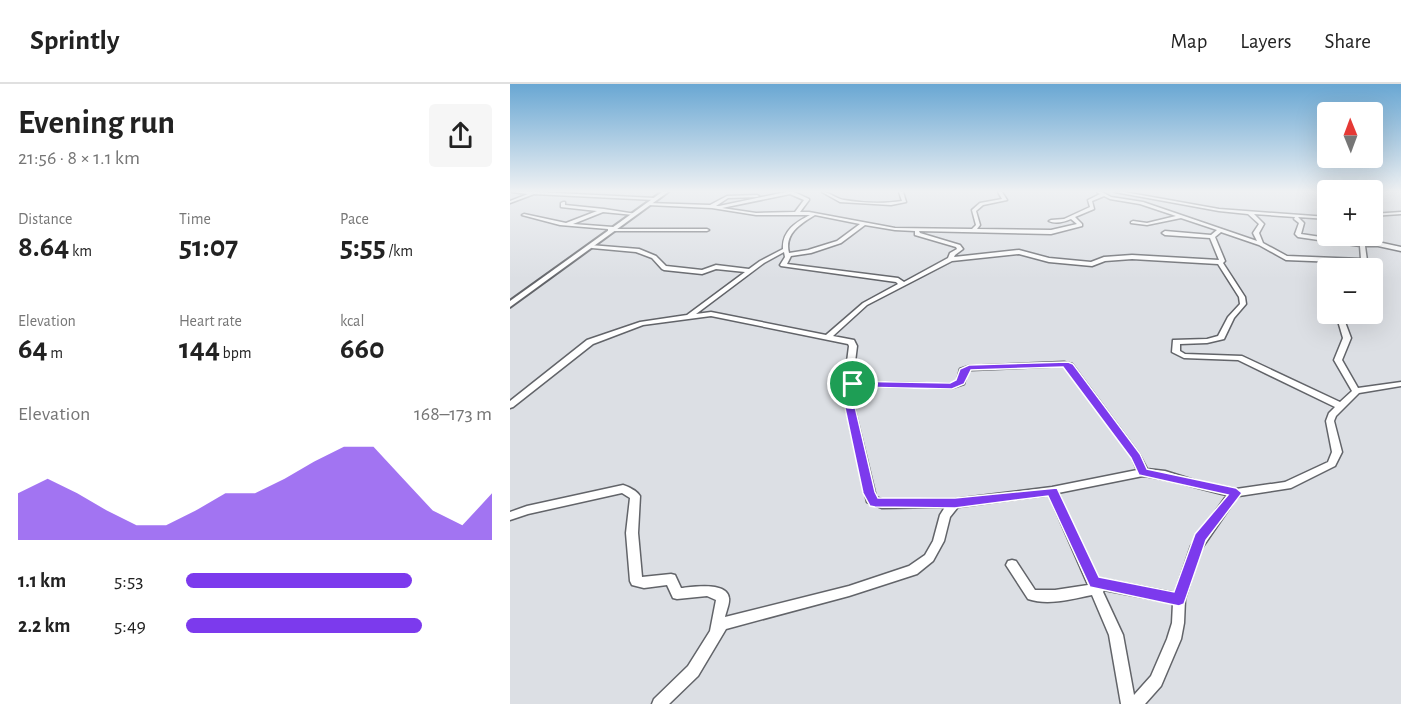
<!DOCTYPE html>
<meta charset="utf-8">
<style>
:root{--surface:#fff;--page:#f6f6f6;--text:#222;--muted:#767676;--line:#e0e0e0;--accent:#7c3aed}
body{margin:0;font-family:"Alegreya Sans",sans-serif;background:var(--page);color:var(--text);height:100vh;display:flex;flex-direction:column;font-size:22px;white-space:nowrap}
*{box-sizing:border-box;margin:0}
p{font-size:20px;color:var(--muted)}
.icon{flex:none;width:33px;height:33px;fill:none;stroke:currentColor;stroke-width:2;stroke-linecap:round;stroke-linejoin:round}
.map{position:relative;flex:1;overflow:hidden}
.sheet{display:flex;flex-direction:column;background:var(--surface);width:510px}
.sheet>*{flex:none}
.needle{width:39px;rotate:359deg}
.controls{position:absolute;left:807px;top:18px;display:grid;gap:12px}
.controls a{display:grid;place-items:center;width:66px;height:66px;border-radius:6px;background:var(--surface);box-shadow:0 6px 24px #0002;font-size:30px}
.pin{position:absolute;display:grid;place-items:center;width:51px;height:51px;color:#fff;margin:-26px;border:3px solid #fff;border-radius:50%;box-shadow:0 2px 6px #0007}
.round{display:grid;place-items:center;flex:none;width:63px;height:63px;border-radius:6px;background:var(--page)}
.summary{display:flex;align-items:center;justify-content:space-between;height:102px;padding:0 18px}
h1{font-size:33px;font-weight:700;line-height:45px}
.metrics{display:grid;grid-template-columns:repeat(3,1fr);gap:9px;height:102px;padding:6px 18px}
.metrics div{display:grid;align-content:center}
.metrics b{font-size:30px;font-weight:700}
.metrics small{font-size:16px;font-weight:400}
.metrics p{font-size:16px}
.chart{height:168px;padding:12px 18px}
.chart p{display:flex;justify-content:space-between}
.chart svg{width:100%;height:108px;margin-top:6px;fill:var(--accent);opacity:.7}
ul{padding:0 18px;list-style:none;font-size:20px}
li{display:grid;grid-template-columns:96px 72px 1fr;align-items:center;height:45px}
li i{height:15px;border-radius:8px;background:var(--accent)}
header{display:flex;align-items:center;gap:36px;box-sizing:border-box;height:84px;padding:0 30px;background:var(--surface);border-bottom:2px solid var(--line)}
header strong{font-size:28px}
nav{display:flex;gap:33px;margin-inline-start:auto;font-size:21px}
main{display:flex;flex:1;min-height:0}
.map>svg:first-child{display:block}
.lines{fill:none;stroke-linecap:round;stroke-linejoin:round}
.minor-casing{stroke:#626469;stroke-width:3}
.tertiary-casing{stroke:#626469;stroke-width:4}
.minor{fill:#fff;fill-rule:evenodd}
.tertiary{fill:#fff;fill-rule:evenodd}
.route{fill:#7c3aed;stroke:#fff;stroke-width:1.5;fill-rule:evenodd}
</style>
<header>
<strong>Sprintly</strong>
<nav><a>Map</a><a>Layers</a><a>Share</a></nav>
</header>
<main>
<section class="sheet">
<div class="summary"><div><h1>Evening run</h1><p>21:56 · 8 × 1.1 km</p></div><a class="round"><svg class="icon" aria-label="share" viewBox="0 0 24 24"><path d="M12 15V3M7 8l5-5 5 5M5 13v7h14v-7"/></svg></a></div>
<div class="metrics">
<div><p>Distance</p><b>8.64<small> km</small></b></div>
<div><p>Time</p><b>51:07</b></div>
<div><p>Pace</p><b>5:55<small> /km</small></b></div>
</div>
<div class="metrics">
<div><p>Elevation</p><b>64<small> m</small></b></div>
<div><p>Heart rate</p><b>144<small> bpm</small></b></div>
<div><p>kcal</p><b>660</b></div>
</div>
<div class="chart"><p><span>Elevation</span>168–173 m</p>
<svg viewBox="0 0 160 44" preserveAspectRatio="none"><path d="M0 44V25L10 19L20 25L30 32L40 38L50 38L60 32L70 25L80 25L90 19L100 12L110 6L120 6L130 19L140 32L150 38L160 25V44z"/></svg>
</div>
<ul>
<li><b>1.1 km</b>5:53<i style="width:74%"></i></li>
<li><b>2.2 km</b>5:49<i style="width:77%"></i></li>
</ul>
</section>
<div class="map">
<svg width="891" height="620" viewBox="0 0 891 620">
<rect width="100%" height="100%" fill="#dcdfe4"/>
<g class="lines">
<g class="minor-casing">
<g id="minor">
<path d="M2 108H27L145 114 147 115 145 116 24 110 0 119V117L18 110Z"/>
<path d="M276 108H284L299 115V116L290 128H299L385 144 462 145 466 141 462 126 470 119 492 115 488 108H492L497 116 473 121 466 127 470 141 467 145 541 146 567 140 561 135C555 138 545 140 539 137L541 136 554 135 580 123 578 116 590 110 587 108H592L601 113 633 118 747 157 743 149 749 140 738 130 709 127 605 108H614L709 125 818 133V135L788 133 794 139 791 150 844 158H849L848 152H853L854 158H868L891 163V167L868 162H855L858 184H852V179L776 176 749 161 711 148 705 153 715 177 713 179 735 213 736 220 724 234 714 255 697 259 670 260V267L675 270 732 272 830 318 842 307 824 276 833 254 826 230H832L841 254 832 276 848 304 891 298V302L849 309 826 332 824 337 832 368 825 382 781 404 729 412 725 416 690 467 675 515 674 539 671 555 651 602 635 620H611L599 551 582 511C562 515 538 522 518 515L496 481 498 477 502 476 506 477 525 506H545L578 501 539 411 448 423 440 433 434 457 423 477 407 490 339 512 216 545 188 592 159 620H142L144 615 178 582 200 547 206 516 197 512 167 515 163 514 157 501 134 504 122 501 120 497 116 449 120 414 112 409 18 430 0 436V428L17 422 113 401C119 403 127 407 130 412L128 449 132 493 161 490 165 491 171 504C181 503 217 497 219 514 220 519 216 528 215 533L339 502 399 482 415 471 423 457 430 431 435 423 372 424 357 418 333 310 335 299 337 297 335 294 339 262 338 260 201 232 133 241 83 260 3 323 0 324V317L77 256 130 238 177 231 235 188 206 185 192 190 154 186 152 185 142 174 126 168 82 164 80 163V161L129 165 146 172 156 182 192 186 206 181 239 185 250 177 273 165C272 147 286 138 300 131H246L202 124 138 121 136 120 138 119 200 121 217 112 247 111 249 112 247 113 218 114 206 122H209ZM280 110 294 116 285 128 246 129 212 124ZM594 112 600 115 630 120 666 132 637 139 623 137 621 138V139L637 141 671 134 707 146 701 151 655 147 652 149 655 151 700 154 709 176 622 171 594 173 581 178 539 174 509 166 444 173 445 171 453 165 450 161 410 149 409 147 541 150 572 142V140L565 133 584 125 582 117ZM744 130 785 133 784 135 789 139 785 150 788 153 850 162 851 175 777 172 753 159 749 149 754 140ZM305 131 350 140 327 157 298 166 279 169C274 150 290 140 305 131ZM355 141 385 146 405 147V151L446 163 447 165 440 169 438 174 394 198 388 194 277 180 281 172 301 169 331 159ZM274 168 275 173 270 181 271 182 386 198 388 200 353 219 316 251 201 228 186 230 254 179ZM509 170 539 178 582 182 595 177 622 175 708 180 729 213 730 220 718 233 708 252 697 255 663 256 662 268 674 274 728 276 825 323 819 329 816 337 822 368 818 378 775 398 726 405 690 398 655 387 637 385 629 370 562 280 554 278 459 282 450 285 447 297 441 300 345 298 343 294 347 262 344 256 323 252 357 221 442 177ZM553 282 556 284 622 373 627 386 542 403 445 415 373 416 366 413 341 310 342 302 442 304 454 300 457 288 461 286ZM633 392C662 395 688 405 717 411L681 462 665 509 587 494 548 409ZM594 506 663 519 662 539 657 555 641 592 624 611 613 551 593 508Z"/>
<path d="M312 108C320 108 326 115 334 116 352 119 373 120 392 117L389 108H393L396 118 381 121 330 118Z"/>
<path d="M53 118H55V121L94 125 126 130 124 131 93 128 63 140 103 143 105 145H197L199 146 197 147H98V145L50 141 12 131 14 130 56 139 87 127 51 123V119Z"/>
<path d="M891 128V130L862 132V130Z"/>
<path d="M862 198 865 200V203L862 205Z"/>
</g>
</g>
<g class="tertiary-casing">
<path id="tertiary" d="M152 108H158L0 223V217Z"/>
</g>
<use href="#minor" class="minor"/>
<use href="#tertiary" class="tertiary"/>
</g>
<linearGradient id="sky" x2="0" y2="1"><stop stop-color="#69a7d3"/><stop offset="0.55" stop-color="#eff1f3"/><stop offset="1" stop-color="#eff1f3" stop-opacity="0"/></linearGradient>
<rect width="891" height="195" fill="url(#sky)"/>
<path class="route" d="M558 278 563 280 630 370 637 385 726 404 732 409 696 456 674 520 669 522 580 503 538 412 445 424 365 423 360 422 353 409 332 310 336 297 440 299 446 296 450 285 459 281ZM553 283 621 374 629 391 718 411 685 450 664 508 589 493 547 404 445 414H368L365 408 342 310 343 303 442 305 454 300 461 286Z"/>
</svg>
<div class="controls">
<a><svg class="needle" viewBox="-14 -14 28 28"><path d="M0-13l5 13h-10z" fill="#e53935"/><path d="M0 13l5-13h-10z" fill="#767676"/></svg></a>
<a>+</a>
<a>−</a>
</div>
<div class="pin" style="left:343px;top:300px;background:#1e9e55"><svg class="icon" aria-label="arrive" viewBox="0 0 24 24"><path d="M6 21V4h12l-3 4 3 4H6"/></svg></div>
</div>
</main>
